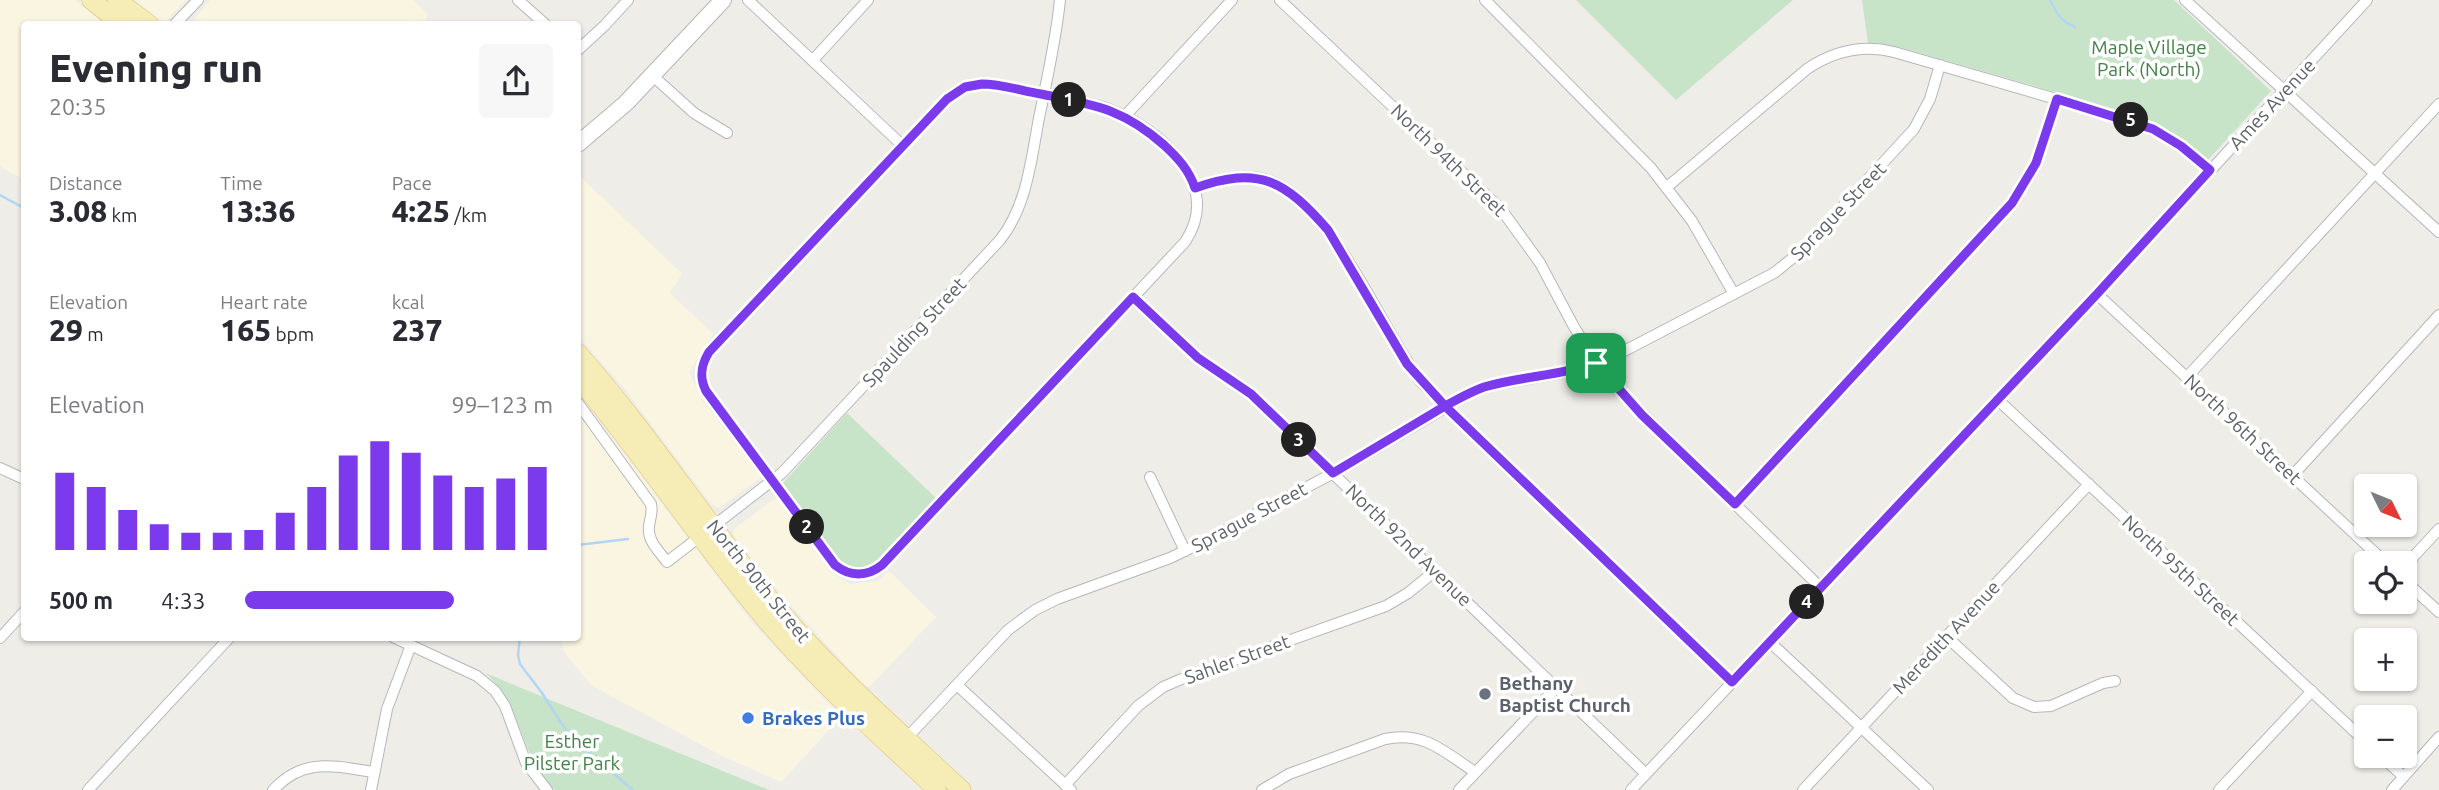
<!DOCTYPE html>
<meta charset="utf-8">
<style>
:root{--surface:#fff;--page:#f7f7f7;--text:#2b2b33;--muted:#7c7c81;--accent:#7c3aed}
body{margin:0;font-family:Ubuntu,sans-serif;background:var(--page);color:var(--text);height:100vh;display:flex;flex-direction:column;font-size:26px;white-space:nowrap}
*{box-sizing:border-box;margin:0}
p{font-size:23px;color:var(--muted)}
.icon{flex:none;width:38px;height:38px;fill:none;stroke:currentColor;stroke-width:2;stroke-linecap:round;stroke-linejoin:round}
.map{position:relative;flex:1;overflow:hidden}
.side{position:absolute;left:21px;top:21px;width:560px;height:620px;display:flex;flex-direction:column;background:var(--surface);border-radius:7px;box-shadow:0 2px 5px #0004}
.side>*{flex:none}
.needle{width:46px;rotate:133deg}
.tools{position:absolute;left:2354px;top:474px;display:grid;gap:14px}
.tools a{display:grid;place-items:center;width:63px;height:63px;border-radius:7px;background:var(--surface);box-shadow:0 2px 5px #0004;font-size:35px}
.pin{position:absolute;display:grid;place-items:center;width:60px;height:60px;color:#fff;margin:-30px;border-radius:14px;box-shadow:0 4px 10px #0006}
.km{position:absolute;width:35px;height:35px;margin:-18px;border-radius:50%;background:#222;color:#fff;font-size:19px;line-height:35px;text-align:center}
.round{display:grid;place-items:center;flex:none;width:74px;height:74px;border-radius:7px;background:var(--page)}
.summary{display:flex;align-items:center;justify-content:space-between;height:119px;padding:0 28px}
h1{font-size:38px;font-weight:800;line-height:52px}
.figures{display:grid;grid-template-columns:repeat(3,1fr);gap:10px;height:119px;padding:7px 28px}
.figures div{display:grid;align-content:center}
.figures b{font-size:30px;font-weight:800}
.figures small{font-size:19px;font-weight:400}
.figures p{font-size:19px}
.chart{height:196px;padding:14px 28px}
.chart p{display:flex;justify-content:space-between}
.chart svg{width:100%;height:126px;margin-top:7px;stroke:var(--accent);stroke-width:6}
ul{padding:0 28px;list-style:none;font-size:23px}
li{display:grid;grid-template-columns:112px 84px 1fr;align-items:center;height:52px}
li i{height:18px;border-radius:9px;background:var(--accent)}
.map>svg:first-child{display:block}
.commercial{fill:#faf5e1}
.green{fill:#c7e3c8}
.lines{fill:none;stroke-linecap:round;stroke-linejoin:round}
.stream{stroke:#b2d6f4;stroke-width:2.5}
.street-casing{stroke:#b4b7ba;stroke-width:12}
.secondary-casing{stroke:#b4b6ba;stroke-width:18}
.primary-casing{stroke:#e0c370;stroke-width:19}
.street{stroke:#fff;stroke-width:10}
.secondary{stroke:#fff;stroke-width:16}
.primary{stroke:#f5ecb6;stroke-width:18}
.route-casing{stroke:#fff;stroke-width:14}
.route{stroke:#7c3aed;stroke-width:9}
.worship-dot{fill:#6b7280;stroke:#fff;stroke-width:2.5}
.shop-dot{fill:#3f7fe0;stroke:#fff;stroke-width:2.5}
.labels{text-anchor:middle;stroke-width:7;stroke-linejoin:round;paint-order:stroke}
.park-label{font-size:19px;fill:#428246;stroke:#fff}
.street-label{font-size:19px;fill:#5f6266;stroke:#fff}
.worship-label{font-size:19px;font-weight:bold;fill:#5b616d;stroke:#fff;text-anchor:start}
.shop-label{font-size:19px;font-weight:bold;fill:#366cbe;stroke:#fff;text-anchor:start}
</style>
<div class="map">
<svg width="2439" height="790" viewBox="0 0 2439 790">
<rect width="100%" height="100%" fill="#efede8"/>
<g class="commercial">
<path d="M0 0H75L104 24H24V180L0 166Z"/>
<path d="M135 0H186L166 21 158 18Z"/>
<path d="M210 0H413L428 15 423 24H190Z"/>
<path d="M578 174 682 274 670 293 713 334 689 372 702 400 762 477 719 508 711 504 624 388 578 336Z"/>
<path d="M578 393 753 624 841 717 781 782 722 756 591 685 565 653 561 637H578Z"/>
<path d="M778 496 837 576 850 584 878 581 889 571 936 617 869 687 862 683 785 599 734 536V529Z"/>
</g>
<g class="green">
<path d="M1576 0H1793L1676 100Z"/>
<path d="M1862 0H2174L2271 91 2208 160 2175 134 2132 114 1899 47 1868 43Z"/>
<path d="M847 413 938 500 874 567 857 570 841 562 783 483Z"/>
<path d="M485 673 769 790H555C519 758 523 704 485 673Z"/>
</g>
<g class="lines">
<g class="stream">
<path d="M2050 0C2057 13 2060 21 2075 27"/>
<path d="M0 195 24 208"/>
<path d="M578 545 628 539"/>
<path d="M520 637 518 655 520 664 542 693 561 723 577 743 633 790"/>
</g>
<g class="street-casing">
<g id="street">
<path d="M518 0 545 24"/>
<path d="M748 0 902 145"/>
<path d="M1280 0 1501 209 1540 263 1573 325 1596 363 1615 387 1820 587"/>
<path d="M1485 0 1651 168 1692 221 1734 294"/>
<path d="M2185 0 2439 232"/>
<path d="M175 24 198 0"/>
<path d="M578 50 604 26 628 0"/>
<path d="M813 60 868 0"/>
<path d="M653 76 694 113 727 133"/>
<path d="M976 84H989C1015 89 1041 94 1068 100 1082 102 1096 104 1109 109 1160 129 1224 184 1185 242L882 565C867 577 850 577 835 565L706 391C699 377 701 365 709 352L947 99 965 87Z"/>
<path d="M1125 116 1232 0"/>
<path d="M1667 187 1807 69C1834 51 1862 44 1894 52L2129 120 2167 136 2210 170"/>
<path d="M1195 188C1217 180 1241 173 1264 179 1331 197 1380 329 1422 383L1732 682"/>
<path d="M2097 294 2387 564"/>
<path d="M1133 297 1198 358 1251 395 1646 774"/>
<path d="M2187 377 2439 104"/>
<path d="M1997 399 2366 742"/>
<path d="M578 403 651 504C653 513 650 518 649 526 647 541 659 551 667 562L782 473 1000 240C1027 206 1031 160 1039 118 1047 79 1056 40 1060 0"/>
<path d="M0 468 24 479"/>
<path d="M2293 475 2439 315"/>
<path d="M1150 477 1185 551"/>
<path d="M1735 504 2012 203 2036 163 2057 99"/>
<path d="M2404 567 2439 529"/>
<path d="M2404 580 2439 612"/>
<path d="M393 637 477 676 495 691 505 706 526 763 547 790"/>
<path d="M1947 637 2013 698 2034 707 2051 706 2103 683 2115 681"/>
<path d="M0 638 24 612"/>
<path d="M1770 642 1928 790"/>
<path d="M957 685 1071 790"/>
<path d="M904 741 1008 630 1035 610 1057 599 1170 558 1207 540 1343 468 1468 394 1488 386 1561 373 1605 361 1774 273 1804 249 1914 129 1930 99 1940 65"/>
<path d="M2381 756 2403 776"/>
<path d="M1065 785 1138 706 1163 687 1184 678 1386 606 1408 593 1435 571"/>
<path d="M88 790 230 637"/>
<path d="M273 790C304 757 334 766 373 772"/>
<path d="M371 790 387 709 411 645"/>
<path d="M1262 790 1289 774 1385 739C1425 731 1444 752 1475 772"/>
<path d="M1459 790 1556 688"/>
<path d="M1631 790 2097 294 2367 0"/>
<path d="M1803 790 2089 484"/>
<path d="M2219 790 2312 691"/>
<path d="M2392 790 2439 737"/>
</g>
</g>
<g class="secondary-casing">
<path id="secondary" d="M578 144 626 103 723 0"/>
</g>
<g class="primary-casing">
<g id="primary">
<path d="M91 0 121 24"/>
<path d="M117 0 149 24"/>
<path d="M578 353C651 435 709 528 781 612 836 676 900 732 962 790"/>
<path d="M578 378C643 456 699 540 764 618 816 680 878 734 937 790"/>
</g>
</g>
<use href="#street" class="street"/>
<use href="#secondary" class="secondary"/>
<use href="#primary" class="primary"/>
</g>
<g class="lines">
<g class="route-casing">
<path id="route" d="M1596 363C1560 376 1521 376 1484 387 1470 392 1458 399 1445 406L1407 364 1328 230C1285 181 1260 165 1195 188 1189 170 1178 158 1164 145 1122 108 1094 105 1041 94 1022 91 1002 84 982 84L965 87 947 99 709 352C701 365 699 377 706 391L835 565C850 577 867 577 882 565L1133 297 1198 358 1251 394 1333 473 1445 406 1732 682 2097 294 2210 170 2181 146 2153 129 2057 99 2036 163 2012 203 1735 504 1642 415 1596 363"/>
</g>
<use href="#route" class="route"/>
</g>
<circle class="worship-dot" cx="1485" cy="694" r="7"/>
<circle class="shop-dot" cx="748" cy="718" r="7"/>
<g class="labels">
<g class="park-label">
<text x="2149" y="54">Maple Village<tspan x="2149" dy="22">Park (North)</tspan></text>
<text x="572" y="748">Esther<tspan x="572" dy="22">Pilster Park</tspan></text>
</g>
<g class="street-label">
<text transform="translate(2272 104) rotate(-47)" y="7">Ames Avenue</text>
<text transform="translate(1449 160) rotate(44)" y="7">North 94th Street</text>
<text transform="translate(1838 211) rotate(-46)" y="7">Sprague Street</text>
<text transform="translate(914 332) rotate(-47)" y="7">Spaulding Street</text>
<text transform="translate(2243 429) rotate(43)" y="7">North 96th Street</text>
<text transform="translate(1249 517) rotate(-28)" y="7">Sprague Street</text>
<text transform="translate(1409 545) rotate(44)" y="7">North 92nd Avenue</text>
<text transform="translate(2181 570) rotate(43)" y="7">North 95th Street</text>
<text transform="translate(759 581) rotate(51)" y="7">North 90th Street</text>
<text transform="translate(1946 637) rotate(-47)" y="7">Meredith Avenue</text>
<text transform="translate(1237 659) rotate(-20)" y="7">Sahler Street</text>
</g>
<g class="worship-label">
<text x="1499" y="690">Bethany<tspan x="1499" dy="22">Baptist Church</tspan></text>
</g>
<g class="shop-label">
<text x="762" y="725">Brakes Plus</text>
</g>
</g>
</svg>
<div class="tools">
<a><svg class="needle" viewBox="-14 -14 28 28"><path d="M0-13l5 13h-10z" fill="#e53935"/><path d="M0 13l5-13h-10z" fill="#7c7c81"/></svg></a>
<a><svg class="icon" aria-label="locate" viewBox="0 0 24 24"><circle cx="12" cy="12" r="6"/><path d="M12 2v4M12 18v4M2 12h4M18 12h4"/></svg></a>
<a>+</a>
<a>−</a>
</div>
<div class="pin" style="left:1596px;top:363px;background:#1e9e55"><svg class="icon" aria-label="arrive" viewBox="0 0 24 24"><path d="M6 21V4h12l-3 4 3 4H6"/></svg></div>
<b class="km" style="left:1069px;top:100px">1</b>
<b class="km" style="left:807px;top:527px">2</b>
<b class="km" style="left:1299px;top:440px">3</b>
<b class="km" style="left:1807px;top:602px">4</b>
<b class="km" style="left:2131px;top:120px">5</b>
<section class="side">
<div class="summary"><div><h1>Evening run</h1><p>20:35</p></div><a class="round"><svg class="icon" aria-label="share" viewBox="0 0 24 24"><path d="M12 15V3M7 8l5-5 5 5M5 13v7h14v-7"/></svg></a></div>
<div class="figures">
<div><p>Distance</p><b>3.08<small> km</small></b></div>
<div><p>Time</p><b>13:36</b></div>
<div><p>Pace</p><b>4:25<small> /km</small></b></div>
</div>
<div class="figures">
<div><p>Elevation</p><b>29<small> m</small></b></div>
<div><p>Heart rate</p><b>165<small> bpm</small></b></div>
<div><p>kcal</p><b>237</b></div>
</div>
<div class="chart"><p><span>Elevation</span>99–123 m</p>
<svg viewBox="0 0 160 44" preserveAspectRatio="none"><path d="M5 44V17M15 44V22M25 44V30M35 44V35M45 44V38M55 44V38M65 44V37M75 44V31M85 44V22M95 44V11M105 44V6M115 44V10M125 44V18M135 44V22M145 44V19M155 44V15"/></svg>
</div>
<ul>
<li><b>500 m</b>4:33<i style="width:68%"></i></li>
</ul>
</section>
</div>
